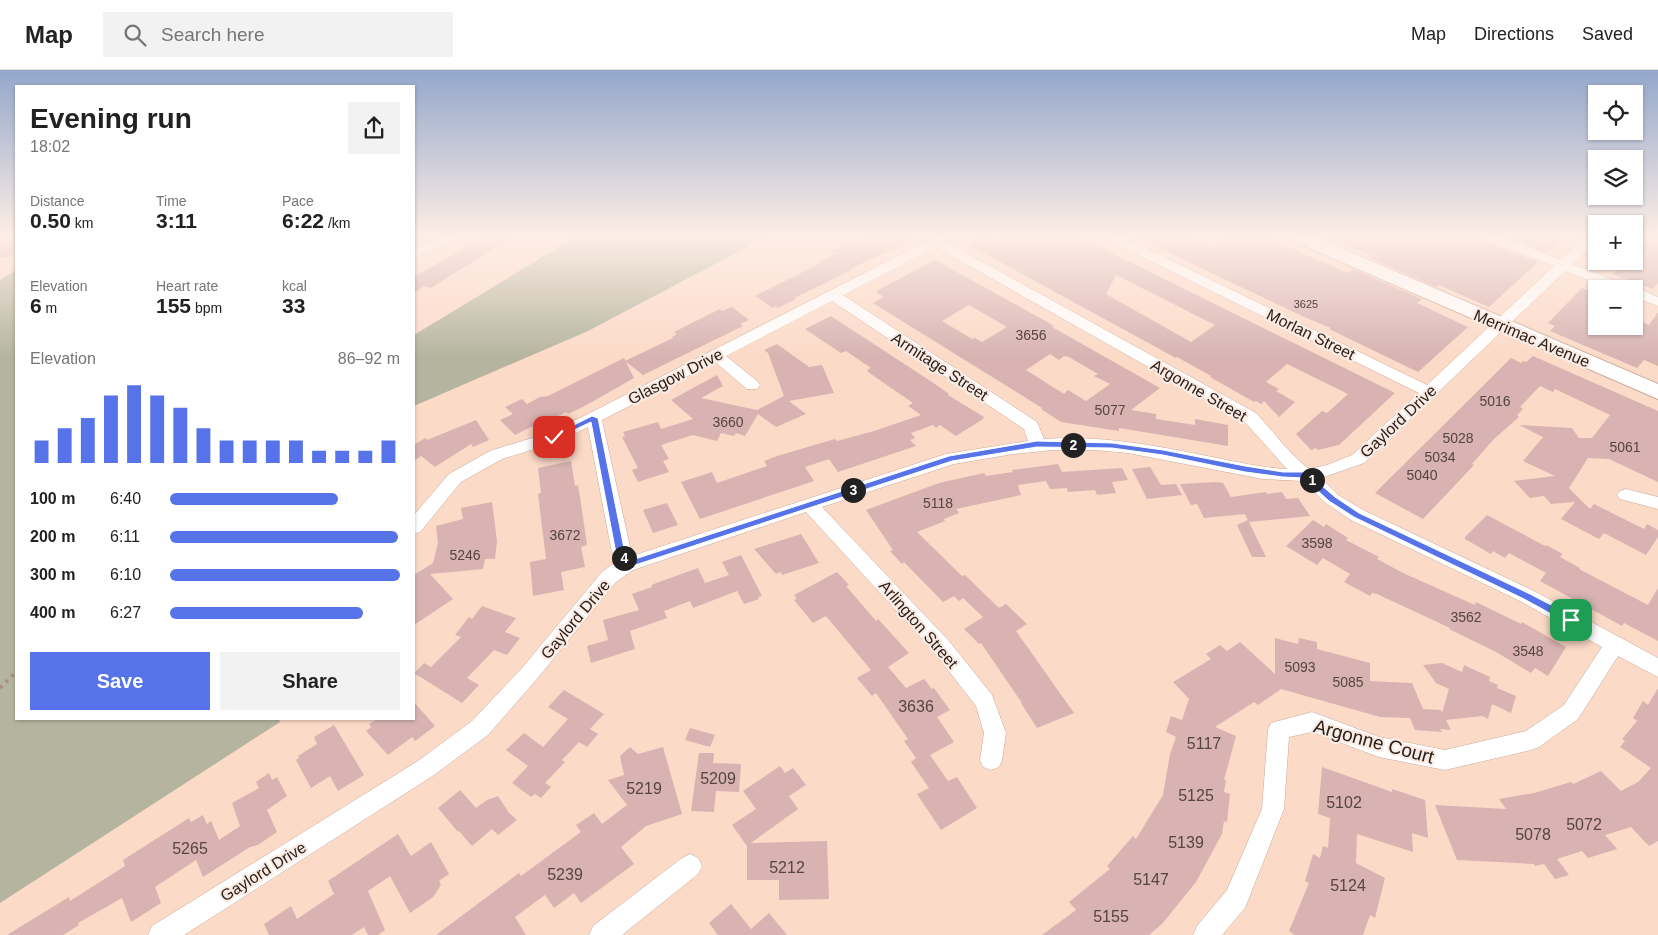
<!DOCTYPE html>
<meta charset="utf-8">
<style>
:root{--surface:#fff;--page:#f2f2f2;--text:#222;--muted:#767676;--line:#e0e0e0;--accent:#5773e9}
body{margin:0;font-family:Helvetica,sans-serif;background:var(--page);color:var(--text);height:100vh;display:flex;flex-direction:column;font-size:19px;white-space:nowrap}
*{box-sizing:border-box;margin:0}
p{font-size:16px;color:var(--muted)}
.icon{flex:none;width:28px;height:28px;fill:none;stroke:currentColor;stroke-width:2;stroke-linecap:round;stroke-linejoin:round}
.map{position:relative;flex:1;overflow:hidden}
.panel{position:absolute;left:15px;top:15px;width:400px;height:635px;display:flex;flex-direction:column;background:var(--surface);border-radius:0px;box-shadow:0 1px 4px #0004}
.panel>*{flex:none}
.fabs{position:absolute;left:1588px;top:15px;display:grid;gap:10px}
.fabs a{display:grid;place-items:center;width:55px;height:55px;border-radius:0px;background:var(--surface);box-shadow:0 1px 4px #0004;font-size:25px}
.pin{position:absolute;display:grid;place-items:center;width:42px;height:42px;color:#fff;margin:-21px;border-radius:10px;box-shadow:0 2px 8px #0006}
.km{position:absolute;width:25px;height:25px;margin:-12px;border-radius:50%;background:#222;color:#fff;font-size:14px;line-height:25px;text-align:center}
.round{display:grid;place-items:center;flex:none;width:52px;height:52px;border-radius:0px;background:var(--page)}
.overview{display:flex;align-items:center;justify-content:space-between;height:85px;padding:0 15px}
h1{font-size:28px;font-weight:700;line-height:38px}
.metrics{display:grid;grid-template-columns:repeat(3,1fr);gap:8px;height:85px;padding:5px 15px}
.metrics div{display:grid;align-content:center}
.metrics b{font-size:21px;font-weight:700}
.metrics small{font-size:14px;font-weight:400}
.metrics p{font-size:14px}
.chart{height:140px;padding:10px 15px}
.chart p{display:flex;justify-content:space-between}
.chart svg{width:100%;height:90px;margin-top:5px;stroke:var(--accent);stroke-width:6}
.cta{display:flex;gap:10px;margin-top:auto;padding:10px 15px}
.cta a{flex:1;height:58px;border-radius:0px;background:var(--accent);color:#fff;font-size:20px;font-weight:700;line-height:58px;text-align:center}
.cta a+a{background:var(--page);color:var(--text)}
ul{padding:0 15px;list-style:none;font-size:16px}
li{display:grid;grid-template-columns:80px 60px 1fr;align-items:center;height:38px}
li i{height:12px;border-radius:6px;background:var(--accent)}
header{display:flex;align-items:center;gap:30px;box-sizing:border-box;height:70px;padding:0 25px;background:var(--surface);border-bottom:1px solid var(--line)}
header strong{font-size:24px}
nav{display:flex;gap:28px;margin-inline-start:auto;font-size:18px}
.search{width:350px;height:45px;background:var(--page);display:flex;align-items:center;gap:12px;box-sizing:border-box;padding:0 18px;border-radius:0px;color:var(--muted);font-size:19px}
.map>svg:first-child{display:block}
.green{fill:#b5b59f}
.building{fill:#d8b3b1;fill-rule:evenodd}
.lines{fill:none;stroke-linecap:round;stroke-linejoin:round}
.street-casing{stroke:#caaa98;stroke-width:1}
.secondary-casing{stroke:#caaa98;stroke-width:2}
.path{stroke:#aa9083;stroke-width:4;stroke-dasharray:3 5;stroke-linecap:butt}
.street{fill:#fff;fill-rule:evenodd}
.secondary{fill:#fff;fill-rule:evenodd}
.route{fill:#5773e9;stroke:#fff}
.labels{text-anchor:middle;stroke-width:4.5;stroke-linejoin:round;paint-order:stroke}
.far-number-label{font-size:11px;fill:#57453f}
.number-label{font-size:14px;fill:#57453f}
.street-label{font-size:16px;fill:#2c2019;stroke:#faece5}
.near-number-label{font-size:16px;fill:#57453f}
.near-street-label{font-size:19px;fill:#2c2019;stroke:#faece5}
</style>
<header>
<strong>Map</strong>
<div class="search"><svg class="icon" aria-label="search" viewBox="0 0 24 24"><circle cx="10" cy="10" r="6"/><path d="M15 15l6 6"/></svg>Search here</div>
<nav><a>Map</a><a>Directions</a><a>Saved</a></nav>
</header>
<div class="map">
<svg width="1658" height="865" viewBox="0 0 1658 865">
<rect width="100%" height="100%" fill="#fcdac8"/>
<g class="green">
<path d="M577 166H768L588 261 414 336V265Z"/>
<path d="M16 200V649H279L280 652 0 833V210Z"/>
</g>
<g class="building">
<path d="M0 166H16V183L8 187H0Z"/>
<path d="M484 166H515L437 214 430 218 424 216 414 223V207Z"/>
<path d="M875 166H920L850 199 852 200 794 228 796 229 778 238 776 236 773 238 755 226 821 193 818 192 836 183 832 181 852 171 858 175Z"/>
<path d="M983 166 994 171 1004 166H1077L1395 323 1339 375 1318 380 1316 378 1311 380 1296 364 1322 341 1327 343 1348 324 1287 294 1266 312 1279 319 1276 321 1295 332 1279 347 1264 331 1261 334 1256 331 1254 332 1210 307 1211 306 1177 287 1176 288 967 174ZM1116 205 1215 255 1191 272 1106 224Z"/>
<path d="M1134 166H1184L1212 179 1232 166H1262L1348 203 1353 199 1422 229 1417 233 1468 257 1418 302 1329 259 1331 258 1304 247Z"/>
<path d="M1325 166H1481L1483 171 1538 192 1489 237 1439 215 1436 217 1368 187 1370 185Z"/>
<path d="M1506 166H1565L1547 183Z"/>
<path d="M1634 166H1658V213L1653 219 1612 204 1625 191H1634Z"/>
<path d="M935 190 1042 249 1054 256 1052 257 1160 318 1131 340 1156 344V349L1195 355V349L1228 355V376L1119 358V361L1061 352 1041 339 1042 338 873 233 884 227 876 222 878 220ZM969 235 1007 257 982 272 975 268 972 269 942 251ZM1050 284 1059 290 1064 286 1069 287 1098 304 1094 306 1110 314 1086 331 1068 320 1064 324 1026 300Z"/>
<path d="M1582 218 1596 223V256H1634V249L1649 255 1658 242V296L1644 290 1637 298 1550 261 1555 256 1548 253Z"/>
<path d="M732 237 749 250 740 254 743 256 643 305 625 291 673 268 672 267 677 264 674 262 720 239 722 241Z"/>
<path d="M831 246 932 312 949 324 948 325 984 347 983 349 956 366 940 355 936 358 933 355 911 363 915 368 910 370 916 376 838 402 829 389 805 397 814 411 700 449 681 412 712 402 717 413 767 396 764 391 777 386 835 369 837 371 874 361 921 345 908 336 913 333 868 302 867 300 871 298 846 281 841 283 805 259Z"/>
<path d="M777 274 809 297 822 295 834 323 789 331 806 344 776 357 758 344 745 366 736 363 734 366 721 363 717 371 693 365 661 375 669 389 663 391 669 402 638 412 632 400 638 398 622 367 625 366 623 362 658 352 661 359 693 349 671 330 717 305 723 316 701 328 757 340 784 326 768 283 764 280Z"/>
<path d="M1533 286 1658 341V412L1609 389 1588 388 1569 418 1590 439 1594 434 1644 459 1647 454 1658 460V467L1646 485 1604 463 1599 469 1561 449 1575 432 1551 434 1544 426 1530 428 1514 411 1555 406 1523 391 1543 367 1519 355 1572 358 1579 368H1592L1610 345 1555 319 1553 322 1540 316 1520 337 1523 339 1517 345 1519 347 1494 369 1472 394 1474 395 1423 449 1375 423 1511 288 1521 293 1523 291 1526 292Z"/>
<path d="M624 288 634 308 583 337 568 344 566 342 550 350 549 348 515 365 500 350 513 344 505 337 522 329 527 334 540 327 548 326Z"/>
<path d="M476 350 489 370 473 377 471 374 435 397 421 386 414 391V375L425 368 427 370Z"/>
<path d="M571 391 575 416 578 415 580 427 587 475 581 477 585 497 561 502 564 520 533 526 530 492 546 489 538 424 541 423 538 398Z"/>
<path d="M1058 394 1062 402 1122 398 1128 410 1112 412 1116 423 1097 425 1095 420 1068 422 1067 418 1050 419 1046 411 1018 415 1021 425 956 439 959 443 944 449 945 451 917 462 962 506 965 505 999 538 1006 534 1027 554 1016 561 1074 643 1037 658 1021 633H1022L981 573 979 574 964 559 983 547 963 528 959 531 954 526 943 532 904 492 902 494 890 481 893 480 866 440 939 413 984 403 986 406 1013 402 1012 400Z"/>
<path d="M1150 397 1161 415 1176 414 1182 425 1147 429 1132 399Z"/>
<path d="M1216 412 1223 413 1231 427 1266 422 1267 424 1282 422 1286 429 1298 428 1310 446 1249 452 1245 444 1204 448 1197 434 1191 435 1180 414Z"/>
<path d="M492 432 497 471 495 489H485L483 499 430 504 453 529 414 555V505L433 493 438 473 436 456 463 449 461 438Z"/>
<path d="M667 433 678 455 653 463 643 440Z"/>
<path d="M1487 445 1545 476 1546 475 1563 484 1560 487 1580 498 1579 499 1648 535 1658 518V571L1624 553 1622 556 1540 511 1546 503 1509 483 1505 488 1493 481 1491 484 1465 469V467Z"/>
<path d="M1248 450 1266 487H1252L1237 455Z"/>
<path d="M1313 450 1324 457 1326 454 1348 468 1346 470 1379 487 1377 489 1403 503 1475 535 1476 532 1521 554 1522 552 1566 577 1548 606 1535 598 1531 603 1496 582 1449 559 1450 558 1377 524 1372 523 1370 526 1344 512 1350 504 1323 488 1317 495 1286 476Z"/>
<path d="M801 464 819 493 782 505 781 502 776 504 754 479Z"/>
<path d="M741 485 762 526 758 527 759 529 744 534 737 521 693 538 690 531 664 541 667 548 630 561 635 579 591 593 587 576 608 570 603 550 639 540 632 524 652 517 651 515 698 498 705 513 729 505 722 492Z"/>
<path d="M837 502 849 515 846 516 876 551 878 549 909 583 888 597 906 618 924 609 932 619 934 618 950 640 937 647 954 672 930 685 948 711 957 707 977 738 941 760 917 724 929 718 911 692 916 688 904 671 908 669 876 623 872 626 857 608 871 600 826 546 813 553 794 530 797 529 794 525Z"/>
<path d="M482 536 516 548 505 562 520 568 507 585 494 580 467 608 479 615 462 633 414 603 424 593 431 597 461 567 455 565 469 547 472 549Z"/>
<path d="M1275 568 1298 574 1299 568 1317 572V579L1370 593V611L1412 613 1423 639 1441 640 1442 643 1449 619 1436 613 1423 595 1442 593 1462 602 1464 595 1490 607 1489 611 1498 615 1497 618 1516 626 1511 643 1492 634 1488 649 1482 646 1446 650 1451 660 1440 659 1442 662 1415 660 1410 648 1380 647 1281 619 1258 635 1254 632 1215 657 1236 666 1224 710H1226L1224 722 1230 724 1227 752 1224 751 1222 764 1196 812 1162 854 1149 865H1042L1076 840 1069 832 1110 799 1107 796 1133 766 1136 769 1163 725 1170 684 1176 667 1166 662 1171 646 1182 650 1189 629 1173 612 1211 589 1206 584 1220 575 1227 581 1240 572 1275 604Z"/>
<path d="M1658 618V771L1649 776 1631 757 1605 765 1617 779 1588 788 1582 781 1557 789 1569 805 1555 809 1544 794 1535 796 1534 794 1457 790 1435 735 1506 739 1499 729 1534 723 1571 712 1573 714 1601 701 1621 721 1638 712 1651 698 1620 677 1625 671 1622 669 1637 651 1633 648 1643 631 1648 635Z"/>
<path d="M564 620 604 644 590 659 598 664 587 677 579 672 562 690 565 692 545 713 551 717 541 728 535 724 531 727 512 713 528 696 506 680 524 663 543 677 568 649 548 637Z"/>
<path d="M414 632 435 656 415 671 412 667 388 685 366 661 371 657 369 654 377 649H414Z"/>
<path d="M334 655 364 705 338 721 330 706 311 718 296 690 299 688 298 686 317 674 314 667Z"/>
<path d="M690 658 715 665 710 677 685 670Z"/>
<path d="M630 677 638 684 663 677 682 744 646 756 621 777 634 794 581 833 574 823 554 838 545 825 515 847 526 865H436L519 803 521 806 581 762 576 755 594 743 602 754 627 735 608 710 624 705 620 686Z"/>
<path d="M699 683H714L713 693 741 694 739 722 716 721 714 742 691 741Z"/>
<path d="M780 696 785 703 793 698 806 715 789 726 798 739 751 773 827 771 829 829 779 830V810H747V776L732 755 756 739 743 721Z"/>
<path d="M1322 697 1392 722V719L1425 730 1428 768 1412 763 1413 782 1357 764 1356 793 1385 808 1375 848 1370 845 1363 865H1295L1289 861 1309 813 1305 811 1313 784 1320 788 1323 776 1328 778 1330 748 1318 744Z"/>
<path d="M269 703 272 710 277 707 287 726 267 740 277 762 258 775 250 777 203 807 196 790 155 817 161 833 131 852 122 828 78 853 79 855 63 865H7L69 827 70 831 125 796 123 790 189 748 191 752 203 745 207 754 211 751 219 770 240 756 232 733 259 718 256 712Z"/>
<path d="M460 720 476 738 487 730 498 726 509 743 517 750 498 765 492 759 472 776 459 761 458 762 438 738Z"/>
<path d="M398 764 411 786 431 772 449 804 439 811 441 815 433 827 410 843 390 806 368 821 385 860 378 865H368L364 857 352 865H269L264 854 291 836 297 849 334 824 328 811Z"/>
<path d="M731 834 751 859 769 843 787 865H718L709 853Z"/>
</g>
<g class="lines">
<g class="street-casing">
<g id="street">
<path d="M442 166H458L457 169 414 188V179Z"/>
<path d="M937 166H953L946 172 1256 343C1274 362 1288 383 1309 399L1327 395 1352 385 1419 323 1106 169 1105 166H1121L1427 315 1554 196 1484 169 1483 166H1501L1561 190 1586 166H1596V171L1572 194 1629 216 1631 219C1640 217 1650 224 1658 227V236L1634 227V219H1611L1565 201 1364 393 1321 408 1338 425 1363 440 1534 521 1658 588V607L1618 586 1578 649 1539 677 1531 680 1445 700 1379 687 1312 662 1289 667 1284 739 1245 838 1222 865H1193L1197 856 1227 820 1262 739 1268 660 1271 653 1312 642 1379 667 1445 680 1526 661 1564 635 1602 577 1520 531 1351 450 1326 433 1302 411 1263 409 1128 383 1094 380H1053L1013 384 954 394 822 437 949 571 992 625 1006 663 1002 690 999 697 991 700 983 697 980 690 984 663 976 636 935 583 806 442 633 500 616 512 536 610 488 665 434 705 184 865H148L152 856 418 691 472 651 522 598 602 502 616 492 611 478 588 357 560 371 502 389 461 412 420 462 414 464V445L449 404 490 381 548 363 588 344ZM936 177 1244 351 1287 399C1260 398 1234 391 1207 386 1153 375 1099 365 1044 369L1037 352 843 225ZM832 231 1024 359 1028 371 946 384 632 486 602 350 715 292 747 319H757L760 315 757 311 726 286Z"/>
<path d="M1626 419 1658 427V439L1620 429 1617 425 1620 421Z"/>
<path d="M690 784 698 788 702 796 698 804 622 865H589L593 856 682 788Z"/>
</g>
</g>
<g class="secondary-casing">
<path id="secondary" d="M1288 166H1313L1658 314V329L1291 170Z"/>
</g>
<path class="path" d="M0 618 16 602"/>
<use href="#street" class="street"/>
<use href="#secondary" class="secondary"/>
</g>
<linearGradient id="sky" x2="0" y2="1"><stop stop-color="#93a7cb"/><stop offset="0.58" stop-color="#feeee6"/><stop offset="1" stop-color="#feeee6" stop-opacity="0"/></linearGradient>
<rect width="1658" height="287" fill="url(#sky)"/>
<path class="route" d="M592 346 598 348 624 478 629 491 949 386 1037 371 1112 373 1163 380 1245 396 1283 402H1306L1335 427 1359 443 1530 524 1574 547 1576 550 1571 554 1568 553 1524 529 1354 447 1329 431 1304 408 1283 407 1245 402 1163 385 1112 378 1037 377 952 391 626 498 623 497 615 478 591 352 557 368 550 367Z"/>
<g class="labels">
<g class="far-number-label">
<text x="1306" y="238">3625</text>
</g>
<g class="number-label">
<text x="1031" y="270">3656</text>
<text x="1495" y="336">5016</text>
<text x="1110" y="345">5077</text>
<text x="728" y="357">3660</text>
<text x="1458" y="373">5028</text>
<text x="1625" y="382">5061</text>
<text x="1440" y="392">5034</text>
<text x="1422" y="410">5040</text>
<text x="938" y="438">5118</text>
<text x="565" y="470">3672</text>
<text x="1317" y="478">3598</text>
<text x="465" y="490">5246</text>
<text x="1466" y="552">3562</text>
<text x="1528" y="586">3548</text>
<text x="1300" y="602">5093</text>
<text x="1348" y="617">5085</text>
</g>
<g class="street-label">
<text transform="translate(1311 264) rotate(26)" y="6">Morlan Street</text>
<text transform="translate(1532 268) rotate(23)" y="6">Merrimac Avenue</text>
<text transform="translate(940 296) rotate(33)" y="6">Armitage Street</text>
<text transform="translate(675 306) rotate(-27)" y="6">Glasgow Drive</text>
<text transform="translate(1199 320) rotate(30)" y="6">Argonne Street</text>
<text transform="translate(1398 351) rotate(-43)" y="6">Gaylord Drive</text>
<text transform="translate(575 549) rotate(-50)" y="6">Gaylord Drive</text>
<text transform="translate(919 554) rotate(49)" y="6">Arlington Street</text>
<text transform="translate(263 801) rotate(-32)" y="6">Gaylord Drive</text>
</g>
<g class="near-number-label">
<text x="916" y="642">3636</text>
<text x="1204" y="679">5117</text>
<text x="718" y="714">5209</text>
<text x="644" y="724">5219</text>
<text x="1196" y="731">5125</text>
<text x="1344" y="738">5102</text>
<text x="1584" y="760">5072</text>
<text x="1533" y="770">5078</text>
<text x="1186" y="778">5139</text>
<text x="190" y="784">5265</text>
<text x="787" y="803">5212</text>
<text x="565" y="810">5239</text>
<text x="1151" y="815">5147</text>
<text x="1348" y="821">5124</text>
<text x="1111" y="852">5155</text>
</g>
<g class="near-street-label">
<text transform="translate(1374 671) rotate(15)" y="7">Argonne Court</text>
</g>
</g>
</svg>
<div class="fabs">
<a><svg class="icon" aria-label="locate" viewBox="0 0 24 24"><circle cx="12" cy="12" r="6"/><path d="M12 2v4M12 18v4M2 12h4M18 12h4"/></svg></a>
<a><svg class="icon" aria-label="layers" viewBox="0 0 24 24"><path d="M12 4l9 5-9 5-9-5zM3 14l9 5 9-5"/></svg></a>
<a>+</a>
<a>−</a>
</div>
<div class="pin" style="left:1571px;top:550px;background:#1e9e55"><svg class="icon" aria-label="arrive" viewBox="0 0 24 24"><path d="M6 21V4h12l-3 4 3 4H6"/></svg></div>
<div class="pin" style="left:554px;top:367px;background:#d93025"><svg class="icon" aria-label="check" viewBox="0 0 24 24"><path d="M5 12l5 5 9-10"/></svg></div>
<b class="km" style="left:1312px;top:410px">1</b>
<b class="km" style="left:1073px;top:375px">2</b>
<b class="km" style="left:853px;top:420px">3</b>
<b class="km" style="left:624px;top:488px">4</b>
<section class="panel">
<div class="overview"><div><h1>Evening run</h1><p>18:02</p></div><a class="round"><svg class="icon" aria-label="share" viewBox="0 0 24 24"><path d="M12 15V3M7 8l5-5 5 5M5 13v7h14v-7"/></svg></a></div>
<div class="metrics">
<div><p>Distance</p><b>0.50<small> km</small></b></div>
<div><p>Time</p><b>3:11</b></div>
<div><p>Pace</p><b>6:22<small> /km</small></b></div>
</div>
<div class="metrics">
<div><p>Elevation</p><b>6<small> m</small></b></div>
<div><p>Heart rate</p><b>155<small> bpm</small></b></div>
<div><p>kcal</p><b>33</b></div>
</div>
<div class="chart"><p><span>Elevation</span>86–92 m</p>
<svg viewBox="0 0 160 44" preserveAspectRatio="none"><path d="M5 44V33M15 44V27M25 44V22M35 44V11M45 44V6M55 44V11M65 44V17M75 44V27M85 44V33M95 44V33M105 44V33M115 44V33M125 44V38M135 44V38M145 44V38M155 44V33"/></svg>
</div>
<ul>
<li><b>100 m</b>6:40<i style="width:73%"></i></li>
<li><b>200 m</b>6:11<i style="width:99%"></i></li>
<li><b>300 m</b>6:10<i style="width:100%"></i></li>
<li><b>400 m</b>6:27<i style="width:84%"></i></li>
</ul>
<div class="cta"><a>Save</a><a>Share</a></div>
</section>
</div>
